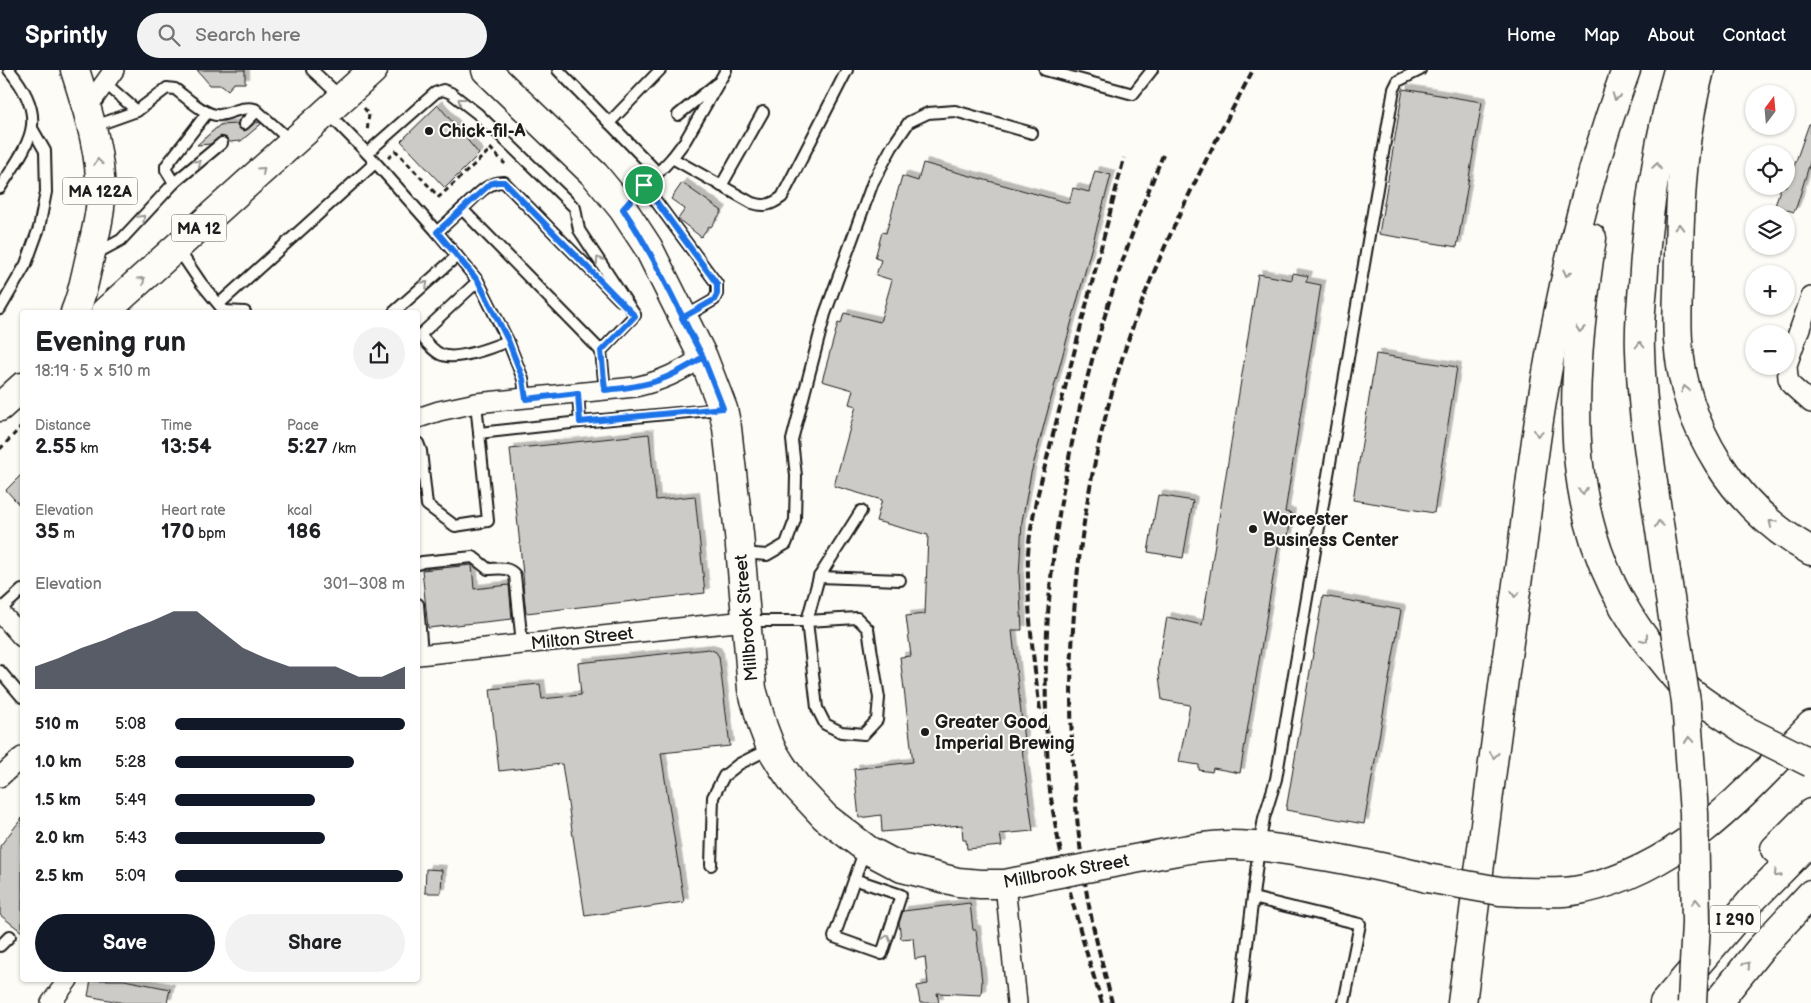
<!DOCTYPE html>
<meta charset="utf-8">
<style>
:root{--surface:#fff;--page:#f2f2f2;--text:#202124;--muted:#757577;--accent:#111827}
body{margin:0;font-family:"Balsamiq Sans",sans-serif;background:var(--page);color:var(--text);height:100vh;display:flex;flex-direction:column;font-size:19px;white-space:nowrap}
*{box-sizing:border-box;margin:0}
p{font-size:16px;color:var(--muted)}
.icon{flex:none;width:28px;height:28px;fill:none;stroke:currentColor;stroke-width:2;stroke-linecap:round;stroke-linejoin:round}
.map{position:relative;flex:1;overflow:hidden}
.drawer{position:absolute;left:20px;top:240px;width:400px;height:672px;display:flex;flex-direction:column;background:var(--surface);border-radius:5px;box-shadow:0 1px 4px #0004}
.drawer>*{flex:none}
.needle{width:32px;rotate:16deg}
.fabs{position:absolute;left:1745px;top:15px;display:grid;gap:10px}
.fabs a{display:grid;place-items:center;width:50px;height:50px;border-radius:50%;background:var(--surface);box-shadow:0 1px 4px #0004;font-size:25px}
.pin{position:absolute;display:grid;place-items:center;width:42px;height:42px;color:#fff;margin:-21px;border:2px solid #fff;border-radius:50%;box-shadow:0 1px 5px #0007}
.round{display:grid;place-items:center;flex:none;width:52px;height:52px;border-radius:26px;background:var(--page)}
.headline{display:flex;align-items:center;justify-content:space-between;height:85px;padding:0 15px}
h1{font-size:28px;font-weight:800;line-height:38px}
.stats{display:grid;grid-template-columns:repeat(3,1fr);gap:8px;height:85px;padding:5px 15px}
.stats div{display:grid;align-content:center}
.stats b{font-size:21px;font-weight:800}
.stats small{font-size:14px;font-weight:400}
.stats p{font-size:14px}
.chart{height:140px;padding:10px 15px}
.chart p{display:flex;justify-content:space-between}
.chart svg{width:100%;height:90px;margin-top:5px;fill:var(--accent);opacity:.7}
.action{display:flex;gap:10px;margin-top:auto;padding:10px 15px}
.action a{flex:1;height:58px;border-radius:30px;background:var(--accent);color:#fff;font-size:20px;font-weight:800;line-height:58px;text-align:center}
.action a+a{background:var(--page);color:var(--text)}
ul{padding:0 15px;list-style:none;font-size:16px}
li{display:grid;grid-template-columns:80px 60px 1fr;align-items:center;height:38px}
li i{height:12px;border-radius:6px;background:var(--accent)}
header{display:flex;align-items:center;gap:30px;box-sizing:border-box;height:70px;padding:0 25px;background:var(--accent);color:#fff}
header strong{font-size:24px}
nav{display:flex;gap:28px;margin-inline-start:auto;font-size:18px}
.search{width:350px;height:45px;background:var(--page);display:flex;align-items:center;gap:12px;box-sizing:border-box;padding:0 18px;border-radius:28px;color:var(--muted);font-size:19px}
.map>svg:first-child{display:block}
.building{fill:#cccbc8;stroke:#1c1c1c;filter:url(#shadow)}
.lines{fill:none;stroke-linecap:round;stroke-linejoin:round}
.lane-casing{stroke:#1c1c1c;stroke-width:14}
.street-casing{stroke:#1c1c1c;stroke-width:22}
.secondary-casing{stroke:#1c1c1c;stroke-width:31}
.primary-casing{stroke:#1c1c1c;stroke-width:31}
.highway-casing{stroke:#1c1c1c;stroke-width:31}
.path{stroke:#1c1c1c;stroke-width:3;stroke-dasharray:5 4;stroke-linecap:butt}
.lane{stroke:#fdfcf7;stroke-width:10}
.street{stroke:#fdfcf7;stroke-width:19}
.secondary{stroke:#fdfcf7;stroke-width:28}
.primary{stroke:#fdfcf7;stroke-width:28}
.highway{stroke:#fdfcf7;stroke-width:28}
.rail{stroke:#1c1c1c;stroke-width:4;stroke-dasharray:8 4;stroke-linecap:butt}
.secondary-bridge-casing{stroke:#1c1c1c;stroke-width:31;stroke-linecap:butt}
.highway-bridge-casing{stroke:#1c1c1c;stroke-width:31;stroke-linecap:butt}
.secondary-bridge{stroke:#fdfcf7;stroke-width:28}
.highway-bridge{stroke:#fdfcf7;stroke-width:28}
.oneway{stroke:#989794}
.route-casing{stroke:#fff;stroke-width:10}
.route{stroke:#1a73e8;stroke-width:6}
.poi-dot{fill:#1c1c1c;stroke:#fdfcf7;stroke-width:2}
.labels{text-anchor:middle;stroke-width:4;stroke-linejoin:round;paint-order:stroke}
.shield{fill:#fdfcf7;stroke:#605f5e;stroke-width:1}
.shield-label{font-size:16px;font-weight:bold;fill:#1c1c1c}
.poi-label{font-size:18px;font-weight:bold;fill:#1c1c1c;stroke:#fdfcf7;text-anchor:start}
.street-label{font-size:18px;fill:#1c1c1c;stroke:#fdfcf7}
</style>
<header>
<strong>Sprintly</strong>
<div class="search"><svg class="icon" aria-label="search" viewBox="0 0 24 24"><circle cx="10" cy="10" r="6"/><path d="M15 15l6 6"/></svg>Search here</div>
<nav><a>Home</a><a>Map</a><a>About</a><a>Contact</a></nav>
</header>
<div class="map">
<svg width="1811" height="933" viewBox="0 0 1811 933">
<defs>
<filter id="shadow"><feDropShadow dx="4.5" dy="-4.5" stdDeviation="0" flood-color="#0004"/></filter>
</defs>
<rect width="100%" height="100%" fill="#fdfcf7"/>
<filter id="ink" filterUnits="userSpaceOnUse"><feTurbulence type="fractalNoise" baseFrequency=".02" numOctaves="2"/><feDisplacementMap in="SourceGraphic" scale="10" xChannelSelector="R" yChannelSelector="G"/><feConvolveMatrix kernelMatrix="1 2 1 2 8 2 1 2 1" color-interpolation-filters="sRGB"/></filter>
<g filter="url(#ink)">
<g class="building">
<path d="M197 0H245V13H234L228 20 222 15H210Z"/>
<path d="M1403 19 1482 32 1457 177 1379 164Z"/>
<path d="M438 35 479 84 445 118 401 71Z"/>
<path d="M260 52 261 54 241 71 229 72 227 68 221 66 211 74 197 75 220 55 237 54 240 59 245 61 255 53Z"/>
<path d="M1809 54H1811V89L1797 135 1794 142 1775 136 1781 116H1786V103L1791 105Z"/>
<path d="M923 93 1069 133 1073 118 1089 122 1095 101 1111 105 1031 403 1022 451 1019 506 1022 560H1012L1024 671H1021L1033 761 1000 764 1002 776 967 779 966 770H963L962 755 882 762 881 745 859 748 854 699 913 692 900 587 911 586 906 546 925 544 928 465 876 451 882 430 834 416 856 336 849 334 853 320 822 311 838 253 841 254 844 243 880 252 892 210 876 205 881 190 875 188 882 162 886 163 902 106 918 111Z"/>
<path d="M682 113 722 141 711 157 709 156 701 167 678 149 685 139 671 129Z"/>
<path d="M1293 203 1308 206 1306 212 1321 215 1285 442 1291 443 1288 468 1280 466 1240 703 1213 698 1212 702 1199 700V695L1179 692 1190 635 1162 630 1158 597 1167 547 1202 555 1258 204 1292 210Z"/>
<path d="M1376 284 1457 297 1434 443 1353 430Z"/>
<path d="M649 364 656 430 695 426 705 523 526 543 523 514H524L510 379Z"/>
<path d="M22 404V438L6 420Z"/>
<path d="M1158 425 1193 431 1183 488 1148 482Z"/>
<path d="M472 495 474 519 509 515 512 549 428 558 422 500Z"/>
<path d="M1323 526 1401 540 1364 754 1286 740Z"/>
<path d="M709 579 716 582 719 587 730 676 661 683 684 832 585 846 562 694 499 701 490 619 540 614 542 629 581 625 578 593Z"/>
<path d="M22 748V862L0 845V776Z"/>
<path d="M426 799 442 800 441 823H425Z"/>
<path d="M970 833 973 860H976L982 912 981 925 937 923 939 933H920L917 916 928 914 925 887 915 889 913 868 901 869 899 853 903 841Z"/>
<path d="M91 910H124L170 919 167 933H124L88 926Z"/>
</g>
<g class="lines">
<g class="lane-casing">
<g id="lane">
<path d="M312 0 342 28"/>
<path d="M558 0 658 103"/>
<path d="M1045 0 1133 24 1152 0"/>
<path d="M105 13 137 41 167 18 175 19C186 27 206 47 220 45 232 43 242 36 255 39L292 72"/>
<path d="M328 43 367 83 437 162 462 139 601 281"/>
<path d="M678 45 716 14"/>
<path d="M609 53 660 0"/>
<path d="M244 54 257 41"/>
<path d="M92 57 137 41"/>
<path d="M367 83 435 23 443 20 451 23 478 44 575 138 579 160 635 245"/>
<path d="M672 88 752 133C765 137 771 135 782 127L847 0"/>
<path d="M174 113 222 73"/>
<path d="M644 115 717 214V224L714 230 683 248"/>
<path d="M721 116 763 42"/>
<path d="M0 118C29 72 51 50 9 0"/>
<path d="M462 139C474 129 487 111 504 112L620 230"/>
<path d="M624 139 672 88 685 71 726 0"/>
<path d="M437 162 478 211 508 271 523 309 526 329"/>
<path d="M178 179 201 213 225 242"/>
<path d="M95 184 121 170 174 113 166 100V96L207 43"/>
<path d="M478 211 420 265C426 272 432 280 440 284 455 292 493 277 508 271"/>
<path d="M219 234 375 93"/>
<path d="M0 239 26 194 39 158 46 122 45 81 33 60"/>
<path d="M224 241 245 242"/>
<path d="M394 242 457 186"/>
<path d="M605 320 601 281 635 245"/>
<path d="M580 352 721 339"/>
<path d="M479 363 580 352 578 323"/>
<path d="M418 373 421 381 427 435 455 456 488 451 476 333"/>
<path d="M742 483 767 485 786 474 795 450 796 406 792 370 825 244 873 112 892 77 909 52 928 43 955 41 1032 63"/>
<path d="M418 494 422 492 473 487 488 499C498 499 508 496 515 505L522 574"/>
<path d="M819 507 861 441"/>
<path d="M418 534 422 584"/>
<path d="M0 540 22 520"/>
<path d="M857 548 868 559 879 628 877 650 864 664 841 662 825 654 817 638 807 551Z"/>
<path d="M747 551H807L819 507 900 510"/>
<path d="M0 601 22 627"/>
<path d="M711 795 713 727 724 706 739 694 771 678"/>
<path d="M854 809 901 825 882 884 834 867 865 779"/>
<path d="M1253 828 1360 854 1344 933"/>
<path d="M0 876 10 866"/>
<path d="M1240 933 1259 777 1264 748 1276 709 1394 19 1398 11 1420 0"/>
</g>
</g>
<g class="street-casing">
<g id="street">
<path d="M86 39 114 0"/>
<path d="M1811 227 1787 295 1788 308 1791 315 1811 333"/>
<path d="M418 348 439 341 476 333 635 317C662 311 680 302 703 287"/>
<path d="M0 542 22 567"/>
<path d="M418 585 746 551"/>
<path d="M0 707 22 687"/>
<path d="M1005 814 1017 933"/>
<path d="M51 933 68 910"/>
</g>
</g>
<g class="secondary-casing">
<g id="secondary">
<path d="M486 0 595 105 623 139 648 177 703 287 723 339 727 358 739 464 752 619 763 657 771 678 782 696 796 716 825 747 868 780 902 798 958 812 980 814H1005L1049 805"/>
<path d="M1145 787C1173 782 1202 775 1231 775 1265 775 1297 782 1330 787 1362 793 1395 799 1427 808"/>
<path d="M1519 822C1540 822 1564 824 1584 819 1682 797 1744 724 1811 655"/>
</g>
</g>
<g class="primary-casing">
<g id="primary">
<path d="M75 0C89 44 104 91 100 138 98 156 93 174 89 191 85 208 82 226 75 242"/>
<path d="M105 242 373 0"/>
<path d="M0 337 22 317"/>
</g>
</g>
<g class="highway-casing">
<g id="highway">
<path d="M1700 0C1684 60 1680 122 1679 183 1679 212 1676 242 1678 270 1684 358 1734 438 1811 481"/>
<path d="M1592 168C1570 319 1554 469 1664 592 1672 602 1680 612 1689 621 1706 635 1727 647 1745 660"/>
<path d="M1666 502C1656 428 1642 355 1640 280 1639 259 1641 237 1643 216 1647 143 1658 70 1678 0"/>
<path d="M1775 779 1811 743"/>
<path d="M1462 933C1482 782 1500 630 1522 479 1529 424 1535 368 1545 314 1563 208 1589 101 1626 0"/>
<path d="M1664 933 1754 828 1811 770"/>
<path d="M1717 933 1760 879 1811 824"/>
</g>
</g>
<g class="path">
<path d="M364 38 369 44 367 63"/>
<path d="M490 78 505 94"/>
<path d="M388 88 396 81 439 127 491 79"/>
<path d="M0 379 22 356"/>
</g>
<use href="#lane" class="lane"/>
<use href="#street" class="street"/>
<use href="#secondary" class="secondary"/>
<use href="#primary" class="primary"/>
<use href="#highway" class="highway"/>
<g class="rail">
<path d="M1040 640C1033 589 1027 536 1028 484 1029 466 1033 448 1036 431L1124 88"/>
<path d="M1102 933C1080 863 1060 793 1050 721 1047 695 1047 668 1046 642 1041 452 1090 260 1163 85"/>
<path d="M1112 933C1103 895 1092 857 1086 819 1057 630 1069 437 1133 256 1165 167 1209 83 1253 0"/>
</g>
<g class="secondary-bridge-casing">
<g id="secondary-bridge">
<path d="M1049 805 1145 787"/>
<path d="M1427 808 1500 821 1519 822"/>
</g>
</g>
<g class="highway-bridge-casing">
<g id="highway-bridge">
<path d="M1666 502 1686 632 1694 743 1696 853 1692 933"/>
<path d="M1745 660 1811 693"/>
</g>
</g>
<use href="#secondary-bridge" class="secondary-bridge"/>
<use href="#highway-bridge" class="highway-bridge"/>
</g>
<defs><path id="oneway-chevron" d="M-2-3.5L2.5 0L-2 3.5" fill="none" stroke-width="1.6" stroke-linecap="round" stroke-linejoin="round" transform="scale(1.25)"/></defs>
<g class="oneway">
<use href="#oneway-chevron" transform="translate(1616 27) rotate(109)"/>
<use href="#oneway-chevron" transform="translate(461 31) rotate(-143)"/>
<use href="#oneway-chevron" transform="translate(98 92) rotate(-97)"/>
<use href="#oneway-chevron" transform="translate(198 93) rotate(-40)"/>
<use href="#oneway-chevron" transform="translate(1657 96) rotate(-81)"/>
<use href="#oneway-chevron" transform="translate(262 100) rotate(-42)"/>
<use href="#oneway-chevron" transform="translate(142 148) rotate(-47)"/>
<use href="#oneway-chevron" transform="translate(1679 157) rotate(-89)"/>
<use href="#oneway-chevron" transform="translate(599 190) rotate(-123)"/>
<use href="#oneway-chevron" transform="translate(1567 203) rotate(103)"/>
<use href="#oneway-chevron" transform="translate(142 210) rotate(-42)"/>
<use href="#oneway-chevron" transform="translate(425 214) rotate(-42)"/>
<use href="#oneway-chevron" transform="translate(1580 259) rotate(96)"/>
<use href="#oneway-chevron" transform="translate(1640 275) rotate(-90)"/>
<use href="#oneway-chevron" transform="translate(1685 319) rotate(-102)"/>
<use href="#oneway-chevron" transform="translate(1538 363) rotate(98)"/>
<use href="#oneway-chevron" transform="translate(1583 421) rotate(81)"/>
<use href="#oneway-chevron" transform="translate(1772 453) rotate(-140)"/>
<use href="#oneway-chevron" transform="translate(1659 454) rotate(-98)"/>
<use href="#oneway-chevron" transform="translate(1515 524) rotate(98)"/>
<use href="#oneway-chevron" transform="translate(1645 569) rotate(52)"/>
<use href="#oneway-chevron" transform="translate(1689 670) rotate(-95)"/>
<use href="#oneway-chevron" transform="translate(1494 685) rotate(97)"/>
<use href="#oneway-chevron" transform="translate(1777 804) rotate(134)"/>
<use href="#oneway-chevron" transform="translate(1696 832) rotate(-91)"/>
<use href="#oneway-chevron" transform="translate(887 868) rotate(-72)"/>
<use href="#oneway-chevron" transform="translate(1747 895) rotate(-50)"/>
</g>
</g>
<g class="lines" filter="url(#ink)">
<g class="route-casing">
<path id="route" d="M644 115 623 139C655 186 677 238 703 287 666 311 649 316 605 320L601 281 635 246 504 112H497L490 114 437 162 478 211 508 270 523 309 526 329 578 323 580 352 723 338 703 287 682 248 714 230 717 224V214L644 115"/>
</g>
<use href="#route" class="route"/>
</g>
<g class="poi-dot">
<circle cx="429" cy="61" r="5"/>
<circle cx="1253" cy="459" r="5"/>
<circle cx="925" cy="662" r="5"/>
</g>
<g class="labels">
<g class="shield">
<rect x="62.5" y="107.5" width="75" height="27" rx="4"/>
<rect x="171.5" y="144.5" width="55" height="27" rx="4"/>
<rect x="1710" y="835.5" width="50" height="27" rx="4"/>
</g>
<g class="shield-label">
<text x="100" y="127">MA 122A</text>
<text x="199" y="164">MA 12</text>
<text x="1735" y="855">I 290</text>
</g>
<g class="poi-label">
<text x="439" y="67">Chick-fil-A</text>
<text x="1263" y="455">Worcester<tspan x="1263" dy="21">Business Center</tspan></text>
<text x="935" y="658">Greater Good<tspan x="935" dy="21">Imperial Brewing</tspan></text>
</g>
<g class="street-label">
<text transform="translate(746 548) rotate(-95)" y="6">Millbrook Street</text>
<text transform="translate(582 568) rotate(-6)" y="6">Milton Street</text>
<text transform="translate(1066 801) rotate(-10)" y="6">Millbrook Street</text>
</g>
</g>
</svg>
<div class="fabs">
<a><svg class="needle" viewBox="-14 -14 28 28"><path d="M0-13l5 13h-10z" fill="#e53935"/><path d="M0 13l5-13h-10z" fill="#757577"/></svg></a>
<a><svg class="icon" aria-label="locate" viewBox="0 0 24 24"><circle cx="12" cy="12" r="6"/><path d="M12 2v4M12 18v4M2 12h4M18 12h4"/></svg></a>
<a><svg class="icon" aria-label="layers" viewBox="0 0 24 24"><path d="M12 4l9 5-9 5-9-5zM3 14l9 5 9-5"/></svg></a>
<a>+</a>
<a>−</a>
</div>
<div class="pin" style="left:644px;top:115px;background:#1e9e55"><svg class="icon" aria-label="arrive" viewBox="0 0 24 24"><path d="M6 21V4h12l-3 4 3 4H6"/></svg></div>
<section class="drawer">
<div class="headline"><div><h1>Evening run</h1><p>18:19 · 5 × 510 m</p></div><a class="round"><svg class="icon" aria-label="share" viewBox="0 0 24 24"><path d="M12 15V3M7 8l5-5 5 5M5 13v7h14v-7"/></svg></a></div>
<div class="stats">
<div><p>Distance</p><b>2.55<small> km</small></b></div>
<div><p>Time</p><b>13:54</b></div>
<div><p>Pace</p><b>5:27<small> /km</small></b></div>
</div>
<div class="stats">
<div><p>Elevation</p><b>35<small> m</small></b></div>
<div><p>Heart rate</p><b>170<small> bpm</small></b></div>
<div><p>kcal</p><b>186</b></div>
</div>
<div class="chart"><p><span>Elevation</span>301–308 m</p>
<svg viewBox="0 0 160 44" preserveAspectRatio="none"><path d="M0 44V33L10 29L20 24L30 20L40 15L50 11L60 6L70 6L80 15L90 24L100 29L110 33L120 33L130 33L140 38L150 38L160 33V44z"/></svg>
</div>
<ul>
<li><b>510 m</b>5:08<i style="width:100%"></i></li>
<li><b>1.0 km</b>5:28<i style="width:78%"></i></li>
<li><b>1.5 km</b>5:49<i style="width:61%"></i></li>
<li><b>2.0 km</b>5:43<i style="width:65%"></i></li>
<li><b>2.5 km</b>5:09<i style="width:99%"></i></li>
</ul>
<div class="action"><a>Save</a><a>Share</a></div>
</section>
</div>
